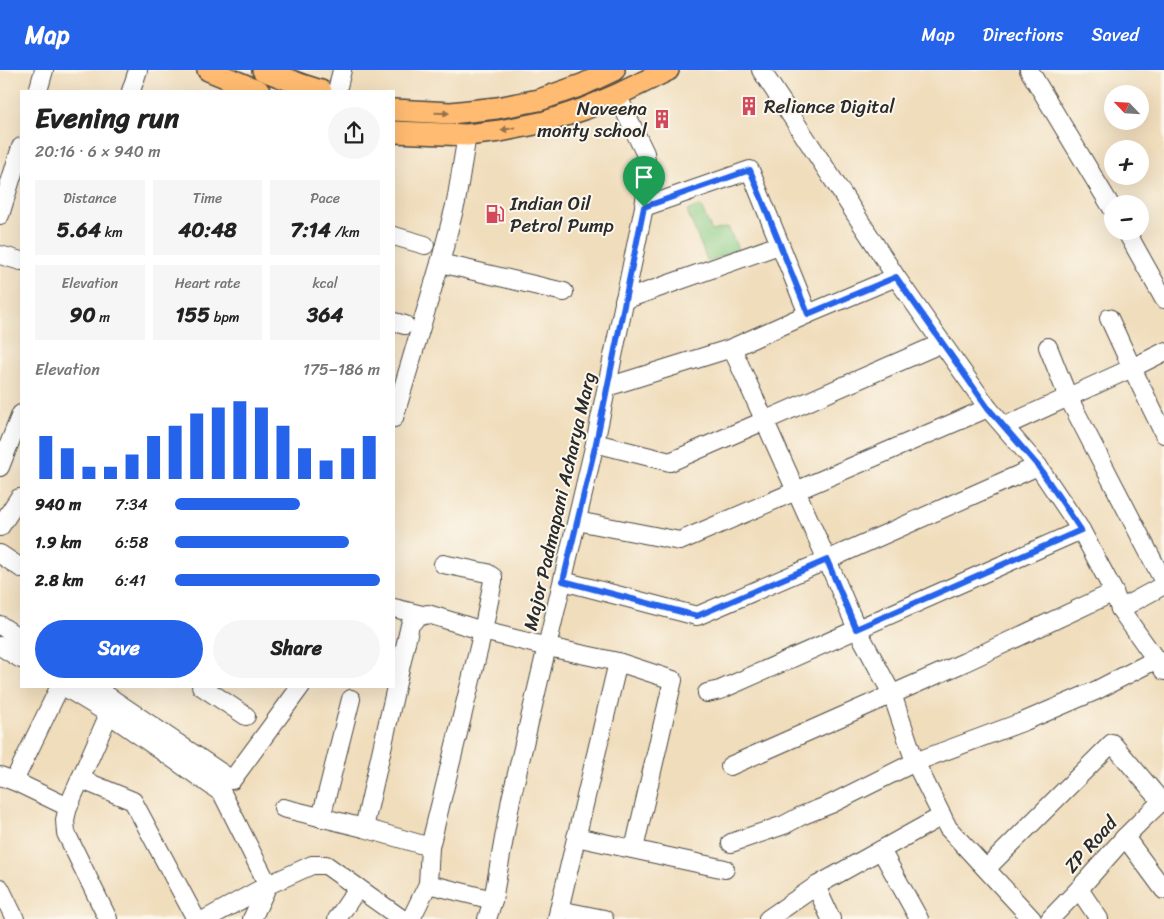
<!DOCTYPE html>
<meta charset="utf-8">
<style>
:root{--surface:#fff;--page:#f6f6f6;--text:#222;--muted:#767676;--accent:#2563eb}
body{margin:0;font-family:Sriracha,sans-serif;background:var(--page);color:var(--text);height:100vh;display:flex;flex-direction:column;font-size:19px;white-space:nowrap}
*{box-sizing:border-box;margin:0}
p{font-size:16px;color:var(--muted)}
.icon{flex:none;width:28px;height:28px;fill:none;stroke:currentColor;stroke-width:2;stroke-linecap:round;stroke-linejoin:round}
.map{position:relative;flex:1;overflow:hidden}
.panel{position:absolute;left:20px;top:20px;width:375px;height:598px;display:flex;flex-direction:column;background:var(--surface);border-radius:0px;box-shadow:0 5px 20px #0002}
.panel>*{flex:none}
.needle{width:32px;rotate:295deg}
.buttons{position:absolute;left:1104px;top:15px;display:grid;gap:10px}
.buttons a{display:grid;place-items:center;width:45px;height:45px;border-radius:50%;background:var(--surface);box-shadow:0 5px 20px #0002;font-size:25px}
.pin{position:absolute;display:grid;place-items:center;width:42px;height:42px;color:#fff;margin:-51px -21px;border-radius:50% 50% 50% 0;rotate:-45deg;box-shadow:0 0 5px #0007}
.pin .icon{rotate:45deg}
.round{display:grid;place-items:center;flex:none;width:52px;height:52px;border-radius:26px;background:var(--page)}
.head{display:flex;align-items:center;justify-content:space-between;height:85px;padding:0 15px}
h1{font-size:28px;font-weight:700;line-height:38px}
.metrics{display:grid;grid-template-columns:repeat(3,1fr);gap:8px;height:85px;padding:5px 15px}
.metrics div{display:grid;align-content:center;border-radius:0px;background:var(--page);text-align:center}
.metrics b{font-size:21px;font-weight:700}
.metrics small{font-size:14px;font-weight:400}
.metrics p{font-size:14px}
.chart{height:140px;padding:10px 15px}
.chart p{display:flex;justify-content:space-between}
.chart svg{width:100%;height:90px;margin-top:5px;stroke:var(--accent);stroke-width:6}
.action{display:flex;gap:10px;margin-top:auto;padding:10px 15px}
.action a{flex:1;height:58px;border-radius:30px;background:var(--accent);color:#fff;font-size:20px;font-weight:700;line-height:58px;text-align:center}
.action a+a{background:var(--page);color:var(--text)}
ul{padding:0 15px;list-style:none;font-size:16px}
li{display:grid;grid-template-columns:80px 60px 1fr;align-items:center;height:38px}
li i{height:12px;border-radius:6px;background:var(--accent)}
header{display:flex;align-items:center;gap:30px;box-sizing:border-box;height:70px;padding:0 25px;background:var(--accent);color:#fff}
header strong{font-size:24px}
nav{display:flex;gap:28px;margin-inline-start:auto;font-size:18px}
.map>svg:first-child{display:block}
.green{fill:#88ca82;stroke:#5a7a56}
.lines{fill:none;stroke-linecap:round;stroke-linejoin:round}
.minor-casing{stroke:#494641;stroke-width:20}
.major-casing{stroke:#494641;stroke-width:24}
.minor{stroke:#fff;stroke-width:18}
.major{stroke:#ffbb71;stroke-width:21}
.oneway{fill:#95734e}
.route-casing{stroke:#fff;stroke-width:10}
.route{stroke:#2563eb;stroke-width:6}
.labels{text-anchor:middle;stroke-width:4;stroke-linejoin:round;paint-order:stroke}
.poi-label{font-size:19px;fill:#2b2b2b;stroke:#fbf7ec;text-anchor:start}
.street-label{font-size:19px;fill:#2b2b2b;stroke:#fbf7ec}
</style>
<header>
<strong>Map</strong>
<nav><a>Map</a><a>Directions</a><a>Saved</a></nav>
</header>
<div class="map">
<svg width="1164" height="849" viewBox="0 0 1164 849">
<rect width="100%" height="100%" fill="#fbf7ec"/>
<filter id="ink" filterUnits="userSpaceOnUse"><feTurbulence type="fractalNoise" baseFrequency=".02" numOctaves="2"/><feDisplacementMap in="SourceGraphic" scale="10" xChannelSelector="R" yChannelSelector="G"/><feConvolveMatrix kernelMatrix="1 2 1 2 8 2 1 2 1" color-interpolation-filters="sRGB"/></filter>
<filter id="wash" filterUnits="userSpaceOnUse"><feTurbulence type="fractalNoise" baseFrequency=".0096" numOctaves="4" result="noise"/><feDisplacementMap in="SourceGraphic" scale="20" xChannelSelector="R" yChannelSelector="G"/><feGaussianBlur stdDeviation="1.12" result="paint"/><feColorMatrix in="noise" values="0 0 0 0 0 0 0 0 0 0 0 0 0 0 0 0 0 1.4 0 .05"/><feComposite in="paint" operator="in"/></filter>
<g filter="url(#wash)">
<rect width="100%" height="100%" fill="#f0ddbc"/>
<path class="green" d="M700 135 712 161 728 157 738 179 708 192 687 141Z"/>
</g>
<g filter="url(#ink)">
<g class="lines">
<g class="minor-casing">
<g id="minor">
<path d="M761 0 834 111 896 207 942 273 988 338 1038 396 1081 460 1114 522 1120 539 1164 601"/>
<path d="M1029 0 1112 138"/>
<path d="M38 21 44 0"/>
<path d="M131 21 138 0"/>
<path d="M337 21 342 0"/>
<path d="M0 145 21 77"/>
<path d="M1126 161 1164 229"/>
<path d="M394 166 425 175"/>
<path d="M0 185 21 191"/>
<path d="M440 193 564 222"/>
<path d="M624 230 779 175"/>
<path d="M808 244 896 207"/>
<path d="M1109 248 1132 298 1164 364"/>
<path d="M394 252 405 255"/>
<path d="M1048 277 1068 327 1164 512"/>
<path d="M732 278 827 490 857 559 892 624 915 692 948 758 1032 849"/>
<path d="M607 317 732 278 808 244 750 100 644 137"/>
<path d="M394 348 440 193 456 132 467 65"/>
<path d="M1005 356 1132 298 1164 282"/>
<path d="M595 373 670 392 942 273"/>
<path d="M0 397 21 344"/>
<path d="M577 451 680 471 988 338"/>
<path d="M0 457 19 428 21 430"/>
<path d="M0 484 21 498"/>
<path d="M563 511 697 546 827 490 1038 396"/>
<path d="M394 538 422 545"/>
<path d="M1120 539 1164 515"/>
<path d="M0 555 21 569"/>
<path d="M0 576 21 589"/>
<path d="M63 616 109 644 222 723 268 815 252 849"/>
<path d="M93 616 232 710 301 616"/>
<path d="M201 616 246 646"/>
<path d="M707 623 720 620 1081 460"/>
<path d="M730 696 965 592 1114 522"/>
<path d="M0 706 14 711 60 616"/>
<path d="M80 709 133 731 196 849"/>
<path d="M14 711 68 737"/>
<path d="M283 738 364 758 430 777"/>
<path d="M321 748 351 629"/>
<path d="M364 758 410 555 417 547 428 544 483 561 548 577 618 592 673 610 634 779"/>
<path d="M576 767 725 799"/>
<path d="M1125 767 1164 820"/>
<path d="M731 773 784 755 801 746 831 734 915 692 1025 651 1095 621 1157 589"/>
<path d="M881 780 919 849"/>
<path d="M986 799 1112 673 1162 732"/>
<path d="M428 814 430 777 483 561 493 511V507L487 503 443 494"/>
<path d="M816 816 831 849"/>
<path d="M0 818 15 849"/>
<path d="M1079 819 1099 849"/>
<path d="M559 840 618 592"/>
<path d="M108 849 66 763 65 750 68 737 109 644"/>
<path d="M206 849 268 815 312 795H326L402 849"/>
<path d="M337 849 358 818"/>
<path d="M411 849 428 814 493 830"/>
<path d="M487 849 493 830 511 729 595 373 644 137 648 109 645 83 617 25"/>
<path d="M557 849 559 840 604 849"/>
<path d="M768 849 816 816 942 746"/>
<path d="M1050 849 1079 819 1125 767 1142 750 1164 729"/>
</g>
</g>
<g class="major-casing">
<g id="major">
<path d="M208 0 259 21"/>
<path d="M263 0 302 15 321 21"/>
<path d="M394 40 451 43 497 38 539 30 582 15 614 0"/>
<path d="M394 62 467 65 500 61 545 52 584 39 617 25 668 0"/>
</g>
</g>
<use href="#minor" class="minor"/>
<use href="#major" class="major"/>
</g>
<defs><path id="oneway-solid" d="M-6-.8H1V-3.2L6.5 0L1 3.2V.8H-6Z" transform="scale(1.25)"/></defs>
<g class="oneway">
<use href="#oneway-solid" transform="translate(442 43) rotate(2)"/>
<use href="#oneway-solid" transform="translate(508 59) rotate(169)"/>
</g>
</g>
<g class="lines" filter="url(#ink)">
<g class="route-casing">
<path id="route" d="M750 100 808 244 896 207 988 338 1038 396 1081 460 856 559 827 490 697 546 563 511 596 373 644 137Z"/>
</g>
<use href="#route" class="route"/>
</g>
<defs>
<g id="building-bare" transform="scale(1.5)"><path d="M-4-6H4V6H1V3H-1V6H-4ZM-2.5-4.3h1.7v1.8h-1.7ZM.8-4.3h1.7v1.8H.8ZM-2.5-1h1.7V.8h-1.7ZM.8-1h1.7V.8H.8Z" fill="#d1495b" stroke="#fbf7ec" stroke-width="2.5" paint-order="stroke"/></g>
<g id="fuel-bare" transform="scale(1.5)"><path d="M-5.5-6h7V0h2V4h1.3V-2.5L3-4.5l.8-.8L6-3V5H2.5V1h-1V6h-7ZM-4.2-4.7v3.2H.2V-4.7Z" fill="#d1495b" stroke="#fbf7ec" stroke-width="2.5" paint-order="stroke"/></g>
</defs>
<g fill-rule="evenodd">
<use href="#building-bare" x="749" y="36"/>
<use href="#building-bare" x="662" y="49"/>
<use href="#fuel-bare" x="495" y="144"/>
</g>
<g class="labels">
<g class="poi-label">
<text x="764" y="43">Reliance Digital</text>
<text x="647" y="45" text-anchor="end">Naveena<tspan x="647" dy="22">monty school</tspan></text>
<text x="510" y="140">Indian Oil<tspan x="510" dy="22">Petrol Pump</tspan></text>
</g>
<g class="street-label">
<text transform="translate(559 431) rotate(-77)" y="7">Major Padmapani Acharya Marg</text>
<text transform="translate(1090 774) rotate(-48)" y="7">ZP Road</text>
</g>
</g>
</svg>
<div class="buttons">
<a><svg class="needle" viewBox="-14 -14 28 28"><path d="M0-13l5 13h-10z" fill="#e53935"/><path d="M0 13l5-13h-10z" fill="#767676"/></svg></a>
<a>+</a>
<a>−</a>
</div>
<div class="pin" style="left:644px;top:137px;background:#1e9e55"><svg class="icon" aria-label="arrive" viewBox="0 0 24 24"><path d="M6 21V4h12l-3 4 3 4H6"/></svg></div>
<section class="panel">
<div class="head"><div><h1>Evening run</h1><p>20:16 · 6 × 940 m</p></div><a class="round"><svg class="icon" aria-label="share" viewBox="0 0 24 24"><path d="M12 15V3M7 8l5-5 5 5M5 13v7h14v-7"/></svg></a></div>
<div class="metrics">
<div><p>Distance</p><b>5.64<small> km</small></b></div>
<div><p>Time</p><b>40:48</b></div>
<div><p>Pace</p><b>7:14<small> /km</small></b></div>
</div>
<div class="metrics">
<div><p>Elevation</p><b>90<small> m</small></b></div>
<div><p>Heart rate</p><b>155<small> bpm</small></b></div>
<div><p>kcal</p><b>364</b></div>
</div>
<div class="chart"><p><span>Elevation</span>175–186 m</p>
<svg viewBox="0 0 160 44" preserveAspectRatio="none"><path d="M5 44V23M15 44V29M25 44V38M35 44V38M45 44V32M55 44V23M65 44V18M75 44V12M85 44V9M95 44V6M105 44V9M115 44V18M125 44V29M135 44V35M145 44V29M155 44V23"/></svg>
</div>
<ul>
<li><b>940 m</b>7:34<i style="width:61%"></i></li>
<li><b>1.9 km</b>6:58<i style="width:85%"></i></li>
<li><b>2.8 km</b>6:41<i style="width:100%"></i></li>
</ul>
<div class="action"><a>Save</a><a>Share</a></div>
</section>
</div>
